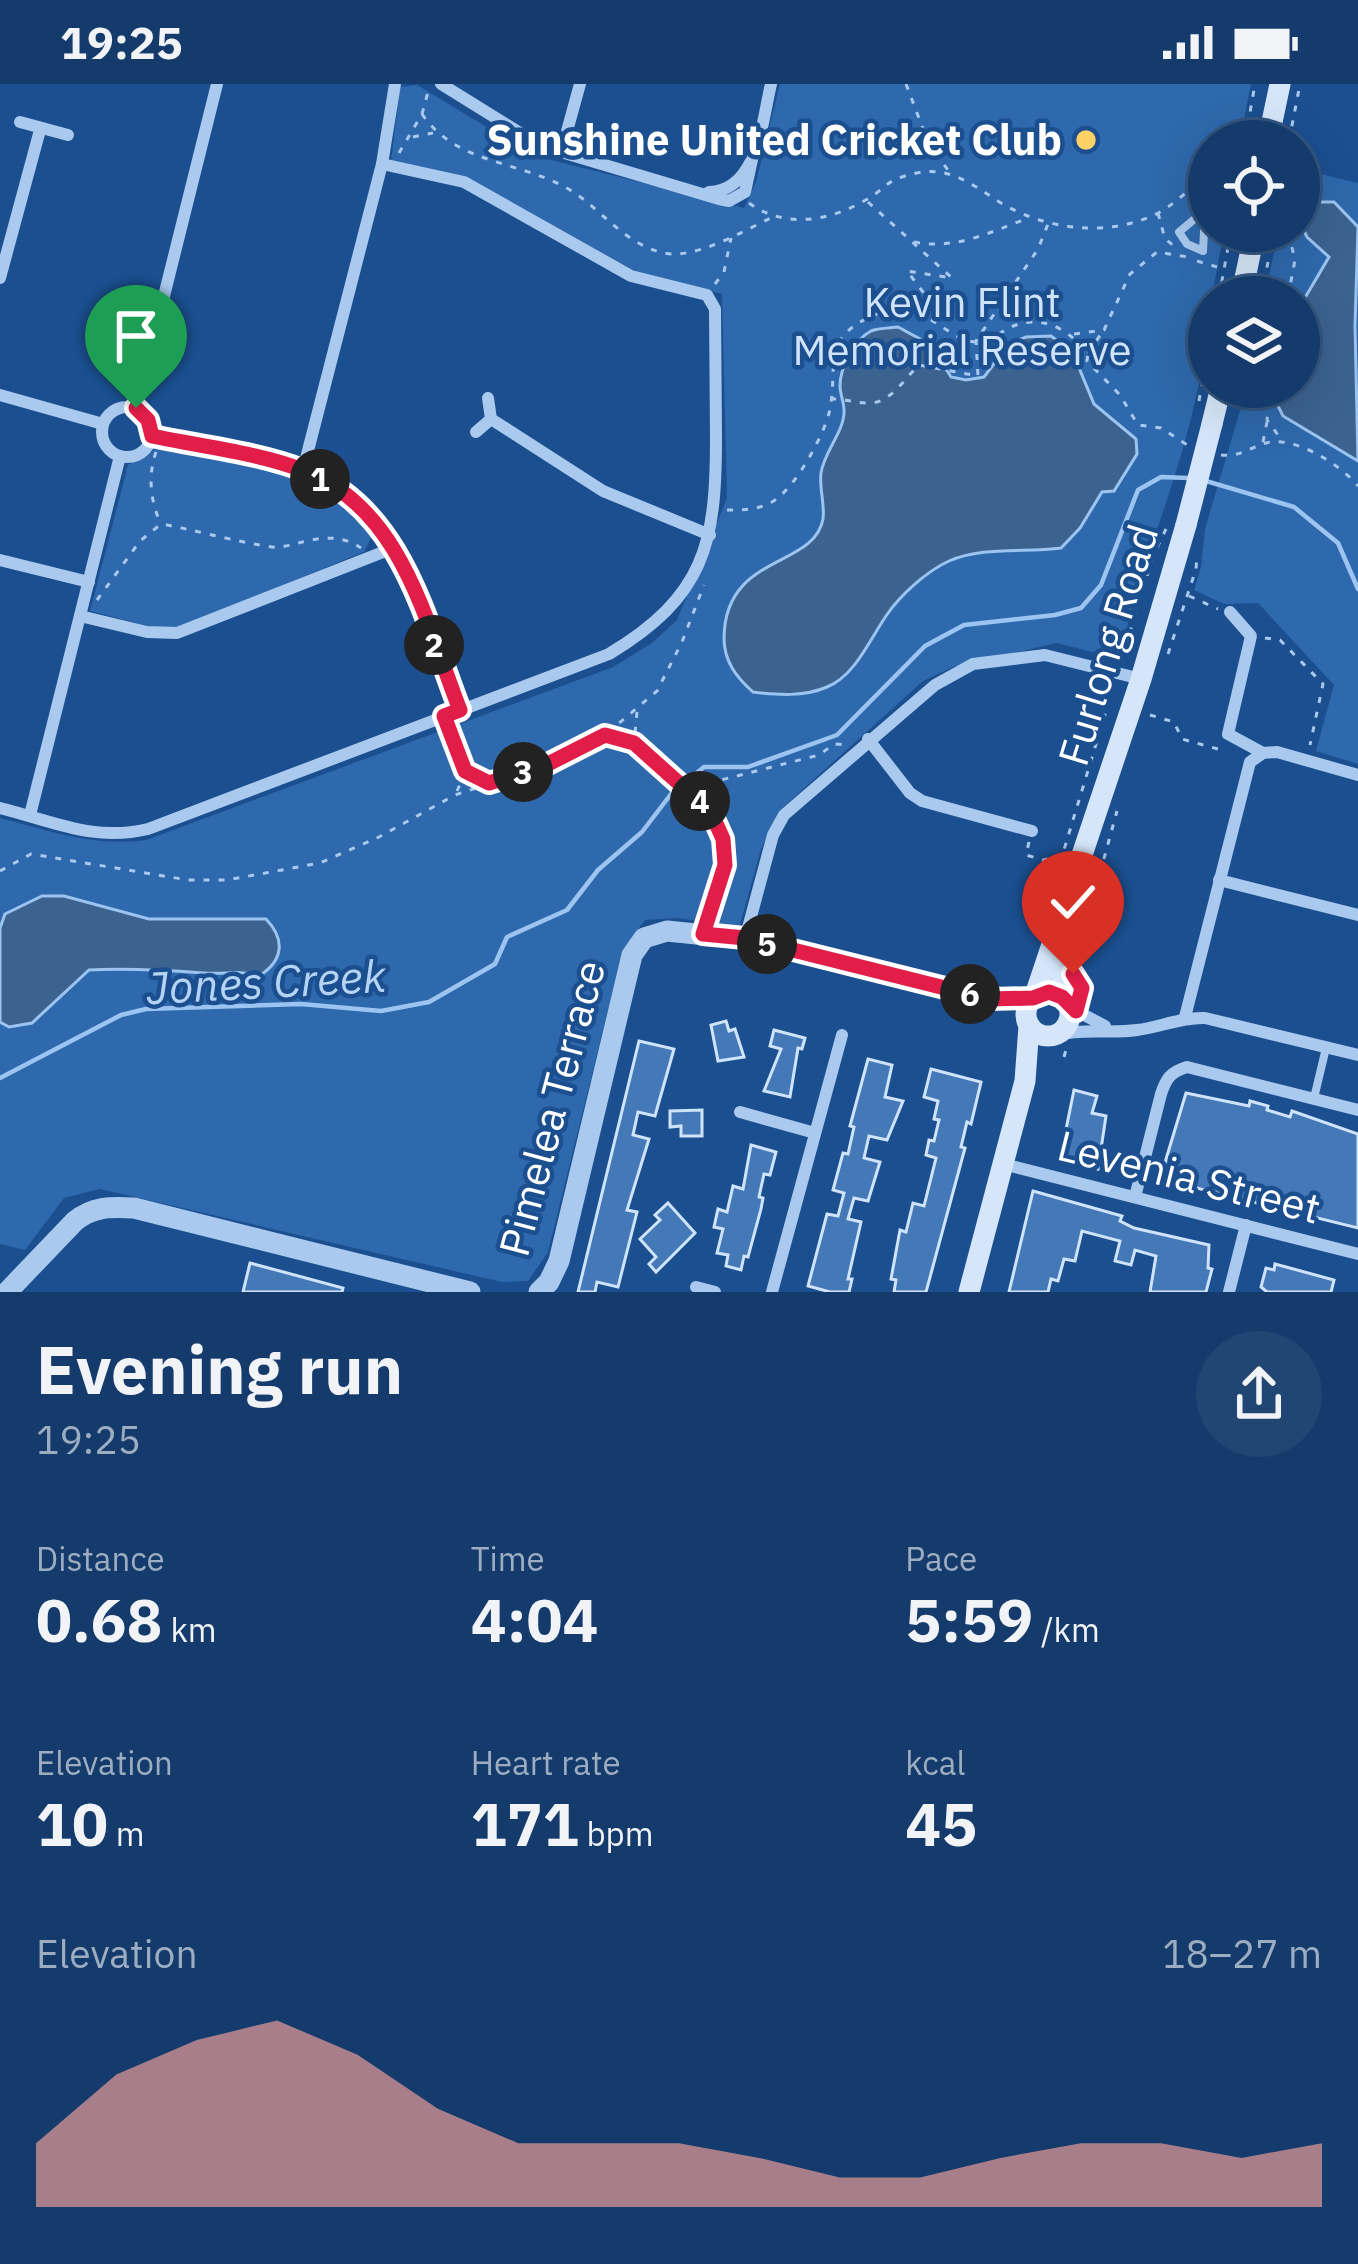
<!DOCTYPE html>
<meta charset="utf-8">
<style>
:root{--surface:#143b6b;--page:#214673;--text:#f1f3f6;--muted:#9dadc1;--line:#33557e;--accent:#e69b98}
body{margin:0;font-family:"IBM Plex Sans",sans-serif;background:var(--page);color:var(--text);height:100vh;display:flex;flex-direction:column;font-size:45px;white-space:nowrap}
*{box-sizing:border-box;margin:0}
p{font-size:39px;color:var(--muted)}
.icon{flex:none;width:66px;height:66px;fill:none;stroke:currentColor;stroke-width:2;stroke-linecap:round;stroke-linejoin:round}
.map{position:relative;height:1208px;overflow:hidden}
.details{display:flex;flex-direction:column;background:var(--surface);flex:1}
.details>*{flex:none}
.buttons{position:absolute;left:1188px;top:36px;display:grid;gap:24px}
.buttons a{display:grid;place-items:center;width:132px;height:132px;border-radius:50%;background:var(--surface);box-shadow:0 12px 48px #0002,0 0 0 3px var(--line);font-size:60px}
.pin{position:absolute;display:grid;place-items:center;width:102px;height:102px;color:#fff;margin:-123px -51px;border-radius:50% 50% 50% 0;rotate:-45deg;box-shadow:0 0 12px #0007}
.pin .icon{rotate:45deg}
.km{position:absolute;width:60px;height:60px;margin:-30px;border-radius:50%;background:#222;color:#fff;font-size:33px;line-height:60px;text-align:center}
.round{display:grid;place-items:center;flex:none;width:126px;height:126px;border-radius:63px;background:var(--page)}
.head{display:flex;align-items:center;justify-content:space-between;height:204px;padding:0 36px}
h1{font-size:66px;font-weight:800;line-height:90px}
.metrics{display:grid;grid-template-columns:repeat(3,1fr);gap:18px;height:204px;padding:12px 36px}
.metrics div{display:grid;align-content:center}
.metrics b{font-size:60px;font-weight:800}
.metrics small{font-size:33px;font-weight:400}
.metrics p{font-size:33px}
.chart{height:336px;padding:24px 36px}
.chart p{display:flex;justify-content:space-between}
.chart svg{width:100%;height:216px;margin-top:12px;fill:var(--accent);opacity:.7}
.status{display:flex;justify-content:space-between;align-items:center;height:84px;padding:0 60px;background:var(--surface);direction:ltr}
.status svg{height:33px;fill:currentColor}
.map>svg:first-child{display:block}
.green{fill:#2e69ad}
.water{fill:#3c6290;stroke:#9cc4f0;stroke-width:3}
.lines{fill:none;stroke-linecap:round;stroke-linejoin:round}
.stream{stroke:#9cc4f0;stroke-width:4.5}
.building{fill:#4478b7;stroke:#cfe3fa;stroke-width:3}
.path{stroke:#a9c9ee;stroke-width:3;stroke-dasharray:6 9;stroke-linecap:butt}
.service{stroke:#a9c9ee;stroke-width:8}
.minor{stroke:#a9c9ee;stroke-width:12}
.tertiary{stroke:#a9c9ee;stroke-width:21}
.secondary{stroke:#d6e6fa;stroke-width:21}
.secondary-bridge{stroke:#d6e6fa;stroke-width:21}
.route-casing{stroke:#fff;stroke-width:24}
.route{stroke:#e11d48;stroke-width:15}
.poi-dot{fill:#ffd166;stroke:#1b4f8f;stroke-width:4.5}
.labels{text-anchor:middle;stroke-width:9;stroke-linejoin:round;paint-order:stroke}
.poi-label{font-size:42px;font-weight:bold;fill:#fff;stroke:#1b4f8f;text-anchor:end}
.park-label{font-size:42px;fill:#cfe3fa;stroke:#1b4f8f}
.street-label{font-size:42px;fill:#fff;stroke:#1b4f8f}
.water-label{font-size:45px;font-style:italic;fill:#b5d3f5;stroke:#1b4f8f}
</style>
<div class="status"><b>19:25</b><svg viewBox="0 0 49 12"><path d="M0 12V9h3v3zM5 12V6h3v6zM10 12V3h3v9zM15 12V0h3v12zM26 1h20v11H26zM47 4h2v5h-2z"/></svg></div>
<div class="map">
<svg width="1358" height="1208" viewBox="0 0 1358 1208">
<rect width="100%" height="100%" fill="#1b4f8f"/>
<g class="green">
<path d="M780 0H1251L1240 57H1209V147H1224L1212 213H1209C1209 291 1176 394 1149 467 1136 502 1129 539 1119 575L1057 559 953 583 923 597 779 727 761 765 739 844 679 834 645 836 623 865 548 1168 528 1197 502 1198 100 1105 64 1114 25 1166 0 1160V734C50 747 94 763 146 756L613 583 652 559 677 536 727 414 722 210 637 188 467 94 391 77 400 3 417 1 535 72 744 124 756 98Z"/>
<path d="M1299 85 1358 99V680L1316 667 1334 601 1258 519 1224 520 1194 506 1201 483 1205 445 1247 303H1299V213H1265L1278 147H1299Z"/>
<path d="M155 365H174C244 381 330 386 373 450L364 468 176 544 148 542 90 527 128 381Z"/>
</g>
<g class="water">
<path d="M1319 118H1334L1358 143 1355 242 1358 377 1283 332 1278 322 1279 303H1299V224L1329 173 1307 153 1300 138 1308 125Z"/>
<path d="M898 243 931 261 951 293 966 296 984 293 1009 260 1026 253 1051 252 1072 267 1094 320 1136 355 1137 370 1114 407 1102 408 1080 444 1061 464C1026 469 982 462 949 477 927 487 900 511 886 532 870 555 855 592 827 603 804 613 778 611 753 608 736 593 724 577 724 554 725 469 814 485 823 435 825 420 819 404 821 389 824 368 843 349 844 329 845 320 840 311 840 302 840 284 854 256 871 247 878 244 891 244 898 243Z"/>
<path d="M42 812H64L149 835H266C286 856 283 877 259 892 238 885 225 891 203 889 164 886 128 884 89 886L32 939 9 943 0 938V844L5 830Z"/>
</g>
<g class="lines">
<g class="stream">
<path d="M1206 397 1294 423 1338 459 1358 505"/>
<path d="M0 994 121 931 146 925 301 920 381 927 429 918 495 880 507 853 567 826 598 786 642 748 671 710 704 683H748L837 651 925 562 964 541 1055 531 1081 524 1101 501 1138 406 1161 393 1189 394"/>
</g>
</g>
<g class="building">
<path d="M726 937 729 947 735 945 744 973 718 977 711 941Z"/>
<path d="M774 946 805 954 802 965 798 964 790 1013 764 1007 781 965 770 962Z"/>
<path d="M639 957 674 965 655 1032 638 1028 633 1051 649 1055 627 1126 637 1128 618 1203 597 1198 595 1208H578Z"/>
<path d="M868 975 892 981 885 1013 903 1017 887 1056 869 1052 864 1074 880 1078 868 1117 854 1114 848 1135 861 1138 848 1195H852L849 1208H830L808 1202 827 1130 838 1132 844 1109 833 1106 843 1069 848 1070 854 1043 850 1042Z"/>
<path d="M931 985 981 998 971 1040 967 1038 961 1063 965 1064 926 1208H894L896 1196 891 1195 900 1146 906 1148 913 1119 924 1122 936 1074 926 1071 929 1056 934 1057 939 1036 934 1035 938 1017 924 1013Z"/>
<path d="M1074 1006 1097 1012 1092 1029 1106 1032 1098 1085 1060 1075Z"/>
<path d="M1186 1009 1249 1022 1250 1017 1268 1022 1267 1026 1290 1033 1292 1027 1358 1050V1144L1160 1095Z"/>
<path d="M702 1026V1052H681V1042L670 1043V1027Z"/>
<path d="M751 1061 776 1068 770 1091 764 1090 759 1113 763 1114 761 1125 748 1173 744 1172 741 1186 726 1182 728 1171 717 1169 723 1145 714 1143 718 1125 727 1128 733 1102 743 1105Z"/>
<path d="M1033 1107 1122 1132 1120 1137 1134 1144 1209 1161 1208 1184 1212 1185 1206 1208H1150L1156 1172 1135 1166 1131 1181 1115 1177 1120 1157 1082 1147 1075 1177 1064 1175 1058 1197 1051 1195 1048 1208H1009Z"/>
<path d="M668 1119 695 1149 656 1188 649 1180 656 1173 640 1155 660 1136 655 1131Z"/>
<path d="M250 1179 343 1204 342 1208H243Z"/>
<path d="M1275 1180 1334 1196 1331 1208H1267L1261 1203 1266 1184 1274 1186Z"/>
</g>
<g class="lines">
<g class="path">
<path d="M906 0 928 58 950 89"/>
<path d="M422 30C460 86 533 75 583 115 610 136 639 171 677 170 709 168 745 146 773 133"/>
<path d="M413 53 433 49"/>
<path d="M1245 57 1255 0"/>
<path d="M1289 57 1300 0"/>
<path d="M399 69 422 30 428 8"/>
<path d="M868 118 952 194 907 187 940 230 942 239"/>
<path d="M749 119C783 144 827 138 862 118 888 105 882 96 917 89 951 82 974 102 1001 119 1045 145 1104 153 1152 132 1173 123 1193 102 1209 86"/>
<path d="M1158 129 1165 155 1173 161"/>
<path d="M914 158C955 166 988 149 1026 135"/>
<path d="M1197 177 1224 185"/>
<path d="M715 200 724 188 731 154"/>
<path d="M1219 213 1231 147"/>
<path d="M1261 213 1268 178"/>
<path d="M1288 213 1295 176 1288 147"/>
<path d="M1074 250 1104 246 1130 190 1157 168 1188 173"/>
<path d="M1088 269 1103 247"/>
<path d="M1271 303 1267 336 1281 355"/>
<path d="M830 315C845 314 857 320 871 319 891 318 905 294 919 281L978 292 976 257 1038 165 1048 140"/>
<path d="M1199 317 1209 254"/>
<path d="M1263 358 1267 338"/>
<path d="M156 368C148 391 150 415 160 438"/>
<path d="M1221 371C1240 373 1249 364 1266 359 1294 351 1341 381 1358 402"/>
<path d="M727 426C743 426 758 426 772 418 795 405 825 350 830 325 838 284 821 254 872 232 926 207 948 265 983 257 994 254 1005 245 1016 241 1046 231 1069 247 1088 269L1087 277 1120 311 1138 341 1161 344 1189 362"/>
<path d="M1189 512 1218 525"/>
<path d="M97 516 140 457 161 440C183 443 268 466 281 463 310 457 334 446 361 464"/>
<path d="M1265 554 1280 556 1323 600 1310 661"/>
<path d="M1168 570 1196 485 1197 470"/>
<path d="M1121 578 1153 472 1166 445"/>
<path d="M637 628 634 659C705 721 748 734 707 836"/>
<path d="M1150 631 1174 638 1182 655 1218 665 1221 660"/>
<path d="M449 647 465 687 488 698"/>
<path d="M607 651 632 657"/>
<path d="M457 707 465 689"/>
<path d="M698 713 721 696 819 671 834 660 849 661"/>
<path d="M1029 758 1026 771 1043 776 1061 772"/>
<path d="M1060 779 1113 604"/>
<path d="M0 787 31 770 188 796H227L320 779 379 753 455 711 544 682 605 651 657 607 682 558 704 501"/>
<path d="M1080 862 1117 727"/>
<path d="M1064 973 1067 962"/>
</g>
<g class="service">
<path d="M1205 128 1203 167 1187 160 1179 148 1209 123"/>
<path d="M1314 1014 1326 964"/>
</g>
<g class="minor">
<path d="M441 0 541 62 719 115 729 117 745 108 753 71"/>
<path d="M20 38 68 51"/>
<path d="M561 69 580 0"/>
<path d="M709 108C758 107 762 37 771 0"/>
<path d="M0 194 40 46"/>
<path d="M0 311 103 340"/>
<circle cx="127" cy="348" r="25"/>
<path d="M136 324 217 0"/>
<path d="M491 335 603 407 710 451"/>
<path d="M476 348 491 335 488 314"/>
<path d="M152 352C199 362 260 369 305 387 403 426 425 537 460 626"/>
<path d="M303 386 382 80 395 0"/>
<path d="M0 476 89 498"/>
<path d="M1230 528 1251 552 1228 650 1263 669"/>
<path d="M80 532 147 548 177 549 396 463"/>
<path d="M868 655 910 709 922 717 1032 747"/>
<path d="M0 724C53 737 93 758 148 745L609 570C705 512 716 460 716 354 716 311 715 268 715 225L707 211 631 192 464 98 382 80"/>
<path d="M30 731 120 372"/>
<path d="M1219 796 1358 831"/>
<path d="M745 855 773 751 784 731 935 601 973 580 1045 571 1141 595"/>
<path d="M1069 923 1105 942"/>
<path d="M1185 933 1250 678 1263 669 1277 668 1358 691"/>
<path d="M1057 951C1084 944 1109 950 1137 946 1161 943 1181 933 1205 934L1358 971"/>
<path d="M740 1028 815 1049"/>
<path d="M1003 1080 1358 1170"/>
<path d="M1135 1113 1161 1010C1166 995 1170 988 1187 983L1358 1026"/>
<path d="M696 1203 715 1208"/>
<path d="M772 1208 842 951"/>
<path d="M1229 1208 1246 1141"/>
</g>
<g class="tertiary">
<path d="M7 1208 75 1137C94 1122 110 1123 134 1124L470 1208"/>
<path d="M539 1208 549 1198 559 1177 632 871 644 854 667 847 745 855 989 915 1032 914"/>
</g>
<g class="secondary">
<path d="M1268 57 1280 0"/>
<path d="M1241 213 1255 147"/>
<path d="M1212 340 1221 303"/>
<path d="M1061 852 1062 913"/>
<circle cx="1048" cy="930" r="22"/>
<path d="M1035 911 1141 595 1186 441"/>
<path d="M969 1208 1025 997 1029 942"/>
</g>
<path class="secondary-bridge" d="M1186 441 1212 340"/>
</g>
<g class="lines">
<g class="route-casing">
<path id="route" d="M136 324 148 336 152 352C199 362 260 369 305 387 403 426 425 537 460 626L444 632 465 687 489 699 544 682 605 651 634 659 711 728 723 755 725 781 703 850 745 854 989 915 1033 914 1049 908 1062 913 1076 927 1082 904 1073 890"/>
</g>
<use href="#route" class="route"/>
</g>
<circle class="poi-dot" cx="1086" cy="56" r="12"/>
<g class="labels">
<g class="poi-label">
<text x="1062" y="71">Sunshine United Cricket Club</text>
</g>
<g class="park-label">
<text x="962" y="233">Kevin Flint<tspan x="962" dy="48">Memorial Reserve</tspan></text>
</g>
<g class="street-label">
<text transform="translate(1108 561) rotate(-73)" y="15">Furlong Road</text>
<text transform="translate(552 1024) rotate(-75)" y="15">Pimelea Terrace</text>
<text transform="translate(1189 1093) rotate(14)" y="15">Levenia Street</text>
</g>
<g class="water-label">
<text transform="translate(266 898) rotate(-3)" y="16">Jones Creek</text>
</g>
</g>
</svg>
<div class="buttons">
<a><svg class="icon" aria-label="locate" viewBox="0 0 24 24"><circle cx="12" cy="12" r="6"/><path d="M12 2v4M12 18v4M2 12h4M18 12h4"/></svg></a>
<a><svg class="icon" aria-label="layers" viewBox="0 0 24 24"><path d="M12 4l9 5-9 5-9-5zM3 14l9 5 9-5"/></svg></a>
</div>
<div class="pin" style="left:136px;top:324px;background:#1e9e55"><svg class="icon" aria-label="arrive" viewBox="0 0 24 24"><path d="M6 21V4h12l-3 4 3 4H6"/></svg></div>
<div class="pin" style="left:1073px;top:890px;background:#d93025"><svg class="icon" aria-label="check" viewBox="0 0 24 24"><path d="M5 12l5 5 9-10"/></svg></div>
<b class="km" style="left:320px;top:395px">1</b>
<b class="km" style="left:434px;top:561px">2</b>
<b class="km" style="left:523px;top:688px">3</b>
<b class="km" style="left:700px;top:717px">4</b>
<b class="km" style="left:767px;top:860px">5</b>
<b class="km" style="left:970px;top:910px">6</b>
</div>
<section class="details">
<div class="head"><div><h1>Evening run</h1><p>19:25</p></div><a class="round"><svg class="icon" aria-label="share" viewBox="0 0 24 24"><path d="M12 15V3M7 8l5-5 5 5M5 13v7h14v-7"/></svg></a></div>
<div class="metrics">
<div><p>Distance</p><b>0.68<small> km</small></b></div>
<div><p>Time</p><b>4:04</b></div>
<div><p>Pace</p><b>5:59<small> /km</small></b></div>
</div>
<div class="metrics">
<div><p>Elevation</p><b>10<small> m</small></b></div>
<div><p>Heart rate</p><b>171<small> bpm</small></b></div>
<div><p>kcal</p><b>45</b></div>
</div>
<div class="chart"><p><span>Elevation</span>18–27 m</p>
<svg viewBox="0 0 160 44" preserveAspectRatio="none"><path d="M0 44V31L10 17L20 10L30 6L40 13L50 24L60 31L70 31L80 31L90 34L100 38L110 38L120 34L130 31L140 31L150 34L160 31V44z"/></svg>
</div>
</section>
